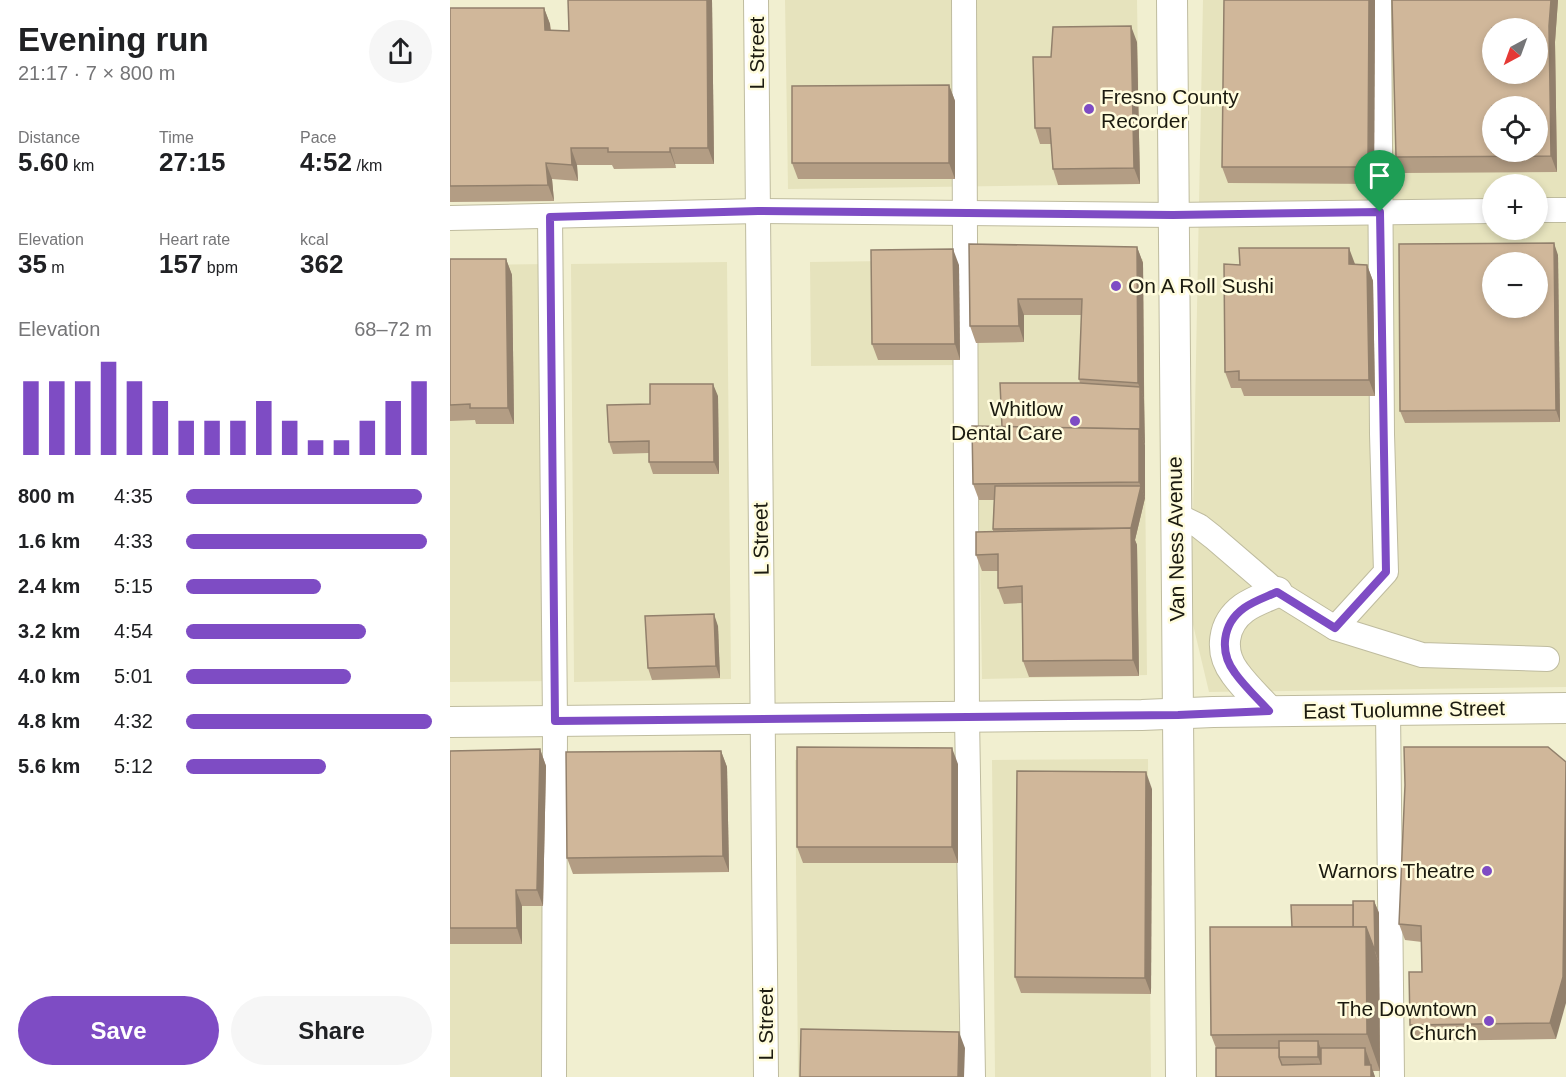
<!DOCTYPE html>
<meta charset="utf-8">
<style>
:root{--surface:#fff;--page:#f6f6f6;--text:#202124;--muted:#757577;--accent:#7e4cc4}
body{margin:0;font-family:Helvetica,sans-serif;background:var(--page);color:var(--text);height:100vh;display:flex;flex-direction:column;font-size:22px;white-space:nowrap}
*{box-sizing:border-box;margin:0}
p{font-size:20px;color:var(--muted)}
.icon{flex:none;width:33px;height:33px;fill:none;stroke:currentColor;stroke-width:2;stroke-linecap:round;stroke-linejoin:round}
.map{position:relative;flex:1;overflow:hidden}
.details{display:flex;flex-direction:column;background:var(--surface);width:450px}
.details>*{flex:none}
.needle{width:39px;rotate:221deg}
.buttons{position:absolute;left:1032px;top:18px;display:grid;gap:12px}
.buttons a{display:grid;place-items:center;width:66px;height:66px;border-radius:50%;background:var(--surface);box-shadow:0 3px 9px #0003;font-size:30px}
.pin{position:absolute;display:grid;place-items:center;width:51px;height:51px;color:#fff;margin:-62px -26px;border-radius:50% 50% 50% 0;rotate:-45deg;box-shadow:0 0 6px #0007}
.pin .icon{rotate:45deg}
.round{display:grid;place-items:center;flex:none;width:63px;height:63px;border-radius:32px;background:var(--page)}
.overview{display:flex;align-items:center;justify-content:space-between;height:102px;padding:0 18px}
h1{font-size:33px;font-weight:700;line-height:45px}
.metrics{display:grid;grid-template-columns:repeat(3,1fr);gap:9px;height:102px;padding:6px 18px}
.metrics div{display:grid;align-content:center}
.metrics b{font-size:26px;font-weight:700}
.metrics small{font-size:16px;font-weight:400}
.metrics p{font-size:16px}
.chart{height:168px;padding:12px 18px}
.chart p{display:flex;justify-content:space-between}
.chart svg{width:100%;height:108px;margin-top:6px;stroke:var(--accent);stroke-width:6}
.action{display:flex;gap:12px;margin-top:auto;padding:12px 18px}
.action a{flex:1;height:69px;border-radius:36px;background:var(--accent);color:#fff;font-size:24px;font-weight:700;line-height:69px;text-align:center}
.action a+a{background:var(--page);color:var(--text)}
ul{padding:0 18px;list-style:none;font-size:20px}
li{display:grid;grid-template-columns:96px 72px 1fr;align-items:center;height:45px}
li i{height:15px;border-radius:8px;background:var(--accent)}
main{display:flex;flex:1;min-height:0}
.map>svg:first-child{display:block}
.built{fill:#e6e3bd;fill-rule:evenodd}
.lines{fill:none;stroke-linecap:round;stroke-linejoin:round}
.minor-casing{stroke:#bfbc9f;stroke-width:26}
.major-casing{stroke:#bfbc9f;stroke-width:32}
.minor{stroke:#fff;stroke-width:24}
.major{stroke:#fff;stroke-width:30}
.wall{fill:#b39d84}
.shaded-wall{fill:#92806c}
.building{fill:#d0b79a;stroke:#92806c;stroke-width:1.5;fill-rule:evenodd}
.route-casing{stroke:#fff;stroke-width:12}
.route{stroke:#7e4cc4;stroke-width:8}
.poi-dot{fill:#7e4cc4;stroke:#fffcdd;stroke-width:2}
.labels{text-anchor:middle;stroke-width:5;stroke-linejoin:round;paint-order:stroke}
.street-label{font-size:21px;fill:#1c1b10;stroke:#fffcdd}
.poi-label{font-size:21px;fill:#1c1b10;stroke:#fffcdd;text-anchor:end}
</style>
<main>
<section class="details">
<div class="overview"><div><h1>Evening run</h1><p>21:17 · 7 × 800 m</p></div><a class="round"><svg class="icon" aria-label="share" viewBox="0 0 24 24"><path d="M12 15V3M7 8l5-5 5 5M5 13v7h14v-7"/></svg></a></div>
<div class="metrics">
<div><p>Distance</p><b>5.60<small> km</small></b></div>
<div><p>Time</p><b>27:15</b></div>
<div><p>Pace</p><b>4:52<small> /km</small></b></div>
</div>
<div class="metrics">
<div><p>Elevation</p><b>35<small> m</small></b></div>
<div><p>Heart rate</p><b>157<small> bpm</small></b></div>
<div><p>kcal</p><b>362</b></div>
</div>
<div class="chart"><p><span>Elevation</span>68–72 m</p>
<svg viewBox="0 0 160 44" preserveAspectRatio="none"><path d="M5 44V14M15 44V14M25 44V14M35 44V6M45 44V14M55 44V22M65 44V30M75 44V30M85 44V30M95 44V22M105 44V30M115 44V38M125 44V38M135 44V30M145 44V22M155 44V14"/></svg>
</div>
<ul>
<li><b>800 m</b>4:35<i style="width:96%"></i></li>
<li><b>1.6 km</b>4:33<i style="width:98%"></i></li>
<li><b>2.4 km</b>5:15<i style="width:55%"></i></li>
<li><b>3.2 km</b>4:54<i style="width:73%"></i></li>
<li><b>4.0 km</b>5:01<i style="width:67%"></i></li>
<li><b>4.8 km</b>4:32<i style="width:100%"></i></li>
<li><b>5.6 km</b>5:12<i style="width:57%"></i></li>
</ul>
<div class="action"><a>Save</a><a>Share</a></div>
</section>
<div class="map">
<svg width="1116" height="1077" viewBox="0 0 1116 1077">
<rect width="100%" height="100%" fill="#f1efd0"/>
<g class="built">
<path d="M335 0H687L690 184 338 189Z"/>
<path d="M753 0H1116V687L759 692 741 616ZM1042 28H1088V74H1042ZM1042 106H1088V152H1042ZM1042 184H1088V230H1042ZM1042 262H1088V308H1042Z"/>
<path d="M693 259 697 675 532 679 525 260Z"/>
<path d="M516 260 517 365 361 366 360 262Z"/>
<path d="M277 262 281 679 124 682 121 264Z"/>
<path d="M100 264 105 681 0 682V265Z"/>
<path d="M698 759 701 1077H545L542 760Z"/>
<path d="M345 760H521L525 1077H348Z"/>
<path d="M106 764 109 1077H0V765Z"/>
</g>
<g class="lines">
<g class="minor-casing">
<g id="minor">
<path d="M306 0 316 1077"/>
<path d="M514 0 517 717 523 1077"/>
<path d="M1088 210H1116"/>
<path d="M100 217 105 721 104 1077"/>
<path d="M0 218 308 211 723 215 1042 211"/>
<path d="M726 515 749 526 763 537 827 592 885 628 972 655 1097 659"/>
<path d="M885 628 936 572 932 434 929 0"/>
<path d="M938 710 942 1077"/>
</g>
</g>
<g class="major-casing">
<g id="major">
<path d="M722 0 731 1077"/>
<path d="M819 711C808 699 795 687 785 673 769 652 772 624 794 608 804 601 816 597 827 592"/>
<path d="M0 722 692 715 763 712 1116 708"/>
</g>
</g>
<use href="#minor" class="minor"/>
<use href="#major" class="major"/>
</g>
<g class="wall">
<path d="M262 0 264 164H225L226 168 164 169 162 165H127L128 181 102 179 104 201 0 202V8H94L100 24 101 30 119 31Z"/>
<path d="M774 0H925L924 184 778 183 772 167Z"/>
<path d="M942 0H1108L1105 42 1107 172 951 173 946 157Z"/>
<path d="M687 42 690 184 608 185 603 169 601 144H590L585 128 601 57Z"/>
<path d="M499 85 505 101V179H348L342 163Z"/>
<path d="M519 244 687 247 693 263 695 498 685 540 687 545 689 676 579 677 573 661 572 603 554 604 548 588V571H532L526 555 543 531 544 500H529L523 484 552 427 630 383 629 379 632 315H574V342L526 343 520 326Z"/>
<path d="M1108 255 1110 422 955 423 950 411Z"/>
<path d="M0 259H56L62 275 64 424H26L25 420 0 421Z"/>
<path d="M905 264 917 265 923 281 925 396H794L791 388H781L775 372 790 265Z"/>
<path d="M509 265 510 360H428L422 344Z"/>
<path d="M268 396 269 474H203L199 462V453L163 454 159 442 200 404Z"/>
<path d="M268 626 270 678 202 680 198 668Z"/>
<path d="M1098 747 1106 1039 966 1041 960 1025 972 972V942L955 940 949 924Z"/>
<path d="M90 749 96 766 93 906H72V944H0V751Z"/>
<path d="M271 751 277 767 279 872 123 874 117 858Z"/>
<path d="M508 764V863H353L347 847Z"/>
<path d="M702 789 701 994 571 993 565 977Z"/>
<path d="M924 901 929 913 930 1071H923L925 1077H766V1048L761 1035 842 927 903 905Z"/>
</g>
<g class="shaded-wall">
<path d="M257 0H262L264 164 258 148Z"/>
<path d="M919 0H925L924 184 918 167Z"/>
<path d="M1101 0H1108L1105 42 1107 172 1101 156 1099 26Z"/>
<path d="M94 8 100 24 101 46 95 30Z"/>
<path d="M681 26 687 42 690 184 684 168Z"/>
<path d="M499 85 505 101V179L499 163Z"/>
<path d="M121 148 127 165 128 181 122 165Z"/>
<path d="M220 148 225 164 226 168 220 152Z"/>
<path d="M96 163 102 179 104 201 98 185Z"/>
<path d="M1104 243 1108 255 1110 422 1106 410Z"/>
<path d="M687 247 693 263 694 399 688 383Z"/>
<path d="M899 248 905 264H899Z"/>
<path d="M503 249 509 265 510 360 505 344Z"/>
<path d="M56 259 62 275 64 424 58 408Z"/>
<path d="M917 265 923 281 925 396 919 380Z"/>
<path d="M568 299 574 315V342L569 326Z"/>
<path d="M263 384 268 396 269 474 264 462Z"/>
<path d="M690 387 694 399 695 445 690 433Z"/>
<path d="M689 429 695 445V498L689 482Z"/>
<path d="M691 486 695 498 685 540 687 545 689 676 683 660 681 528Z"/>
<path d="M264 614 268 626 270 678 266 666Z"/>
<path d="M502 748 508 764V863L502 847Z"/>
<path d="M90 749 96 766 93 906 87 890Z"/>
<path d="M271 751 277 767 279 872 273 856Z"/>
<path d="M1116 762V1003L1106 1039 1100 1023Z"/>
<path d="M696 772 702 789 701 994 695 978Z"/>
<path d="M66 890 72 906V944L67 928Z"/>
<path d="M924 901 929 913V963L925 951Z"/>
<path d="M916 927 929 963 930 1071 917 1034Z"/>
<path d="M509 1032 515 1048 514 1077H508Z"/>
<path d="M868 1041 879 1071 876 1077 868 1057Z"/>
<path d="M915 1048 923 1071 925 1077H919L915 1065Z"/>
</g>
<g class="building">
<path d="M118 0H257L258 148H220V152H158V148H121L122 165 96 163 98 185 0 186V8H94L95 30 119 31Z"/>
<path d="M774 0H919L918 167H772Z"/>
<path d="M942 0H1101L1099 26 1101 156 946 157ZM1042 28H1088V74H1042ZM1042 106H1088V152H1042Z"/>
<path d="M681 26 684 168 603 169 600 128H585L583 57H601L603 27Z"/>
<path d="M499 85V163H342V86Z"/>
<path d="M1104 243 1106 410 950 411 949 244ZM1042 262H1088V308H1042Z"/>
<path d="M519 244 687 247 688 383 629 379 632 299H568L569 326H520Z"/>
<path d="M789 248H899V264L917 265 919 380H789V371L775 372 774 264 790 265Z"/>
<path d="M503 249 505 344H422L421 250Z"/>
<path d="M0 259H56L58 408H20V404L0 405Z"/>
<path d="M550 383H630L690 387V433L689 429 552 427Z"/>
<path d="M200 384H263L264 462H199V441L159 442 157 405 200 404Z"/>
<path d="M522 426 689 429V482L523 484Z"/>
<path d="M545 486H691L681 528 543 529Z"/>
<path d="M681 528 683 660 573 661 572 586 548 588V554L526 555V532Z"/>
<path d="M264 614 266 666 198 668 195 616Z"/>
<path d="M347 747 502 748V847H347Z"/>
<path d="M954 747H1098L1116 762 1113 977 1100 1023 960 1025 959 972H972L971 926 949 924 955 785Z"/>
<path d="M90 749 87 890H66L67 928H0V751Z"/>
<path d="M271 751 273 856 117 858 116 752Z"/>
<path d="M567 771 696 772 695 978 565 977Z"/>
<path d="M903 901H924L925 951 916 927H903Z"/>
<path d="M841 905H903V927H842Z"/>
<path d="M760 927H916L917 1034 761 1035Z"/>
<path d="M351 1029 509 1032 508 1077H350Z"/>
<rect x="829" y="1041" width="39" height="16"/>
<path d="M766 1048H829V1057L832 1065 871 1064V1048H915V1065H921V1077H766Z"/>
</g>
<g class="lines">
<g class="route-casing">
<path id="route" d="M308 211 723 215 930 212 936 572 885 628 827 592C816 597 804 601 794 608 772 624 769 652 785 673 795 687 808 699 819 711L728 715 105 721 100 217Z"/>
</g>
<use href="#route" class="route"/>
</g>
<g class="poi-dot">
<circle cx="639" cy="109" r="6"/>
<circle cx="666" cy="286" r="6"/>
<circle cx="625" cy="421" r="6"/>
<circle cx="1037" cy="871" r="6"/>
<circle cx="1039" cy="1021" r="6"/>
</g>
<g class="labels">
<g class="street-label">
<text transform="translate(307 53) rotate(-90)" y="7">L Street</text>
<text transform="translate(311 539) rotate(-91)" y="7">L Street</text>
<text transform="translate(726 539) rotate(-91)" y="7">Van Ness Avenue</text>
<text transform="translate(954 710) rotate(-1)" y="7">East Tuolumne Street</text>
<text transform="translate(316 1024) rotate(-90)" y="7">L Street</text>
</g>
<g class="poi-label">
<text x="651" y="104" text-anchor="start">Fresno County<tspan x="651" dy="24">Recorder</tspan></text>
<text x="678" y="293" text-anchor="start">On A Roll Sushi</text>
<text x="613" y="416">Whitlow<tspan x="613" dy="24">Dental Care</tspan></text>
<text x="1025" y="878">Warnors Theatre</text>
<text x="1027" y="1016">The Downtown<tspan x="1027" dy="24">Church</tspan></text>
</g>
</g>
</svg>
<div class="buttons">
<a><svg class="needle" viewBox="-14 -14 28 28"><path d="M0-13l5 13h-10z" fill="#e53935"/><path d="M0 13l5-13h-10z" fill="#757577"/></svg></a>
<a><svg class="icon" aria-label="locate" viewBox="0 0 24 24"><circle cx="12" cy="12" r="6"/><path d="M12 2v4M12 18v4M2 12h4M18 12h4"/></svg></a>
<a>+</a>
<a>−</a>
</div>
<div class="pin" style="left:930px;top:212px;background:#1e9e55"><svg class="icon" aria-label="arrive" viewBox="0 0 24 24"><path d="M6 21V4h12l-3 4 3 4H6"/></svg></div>
</div>
</main>
